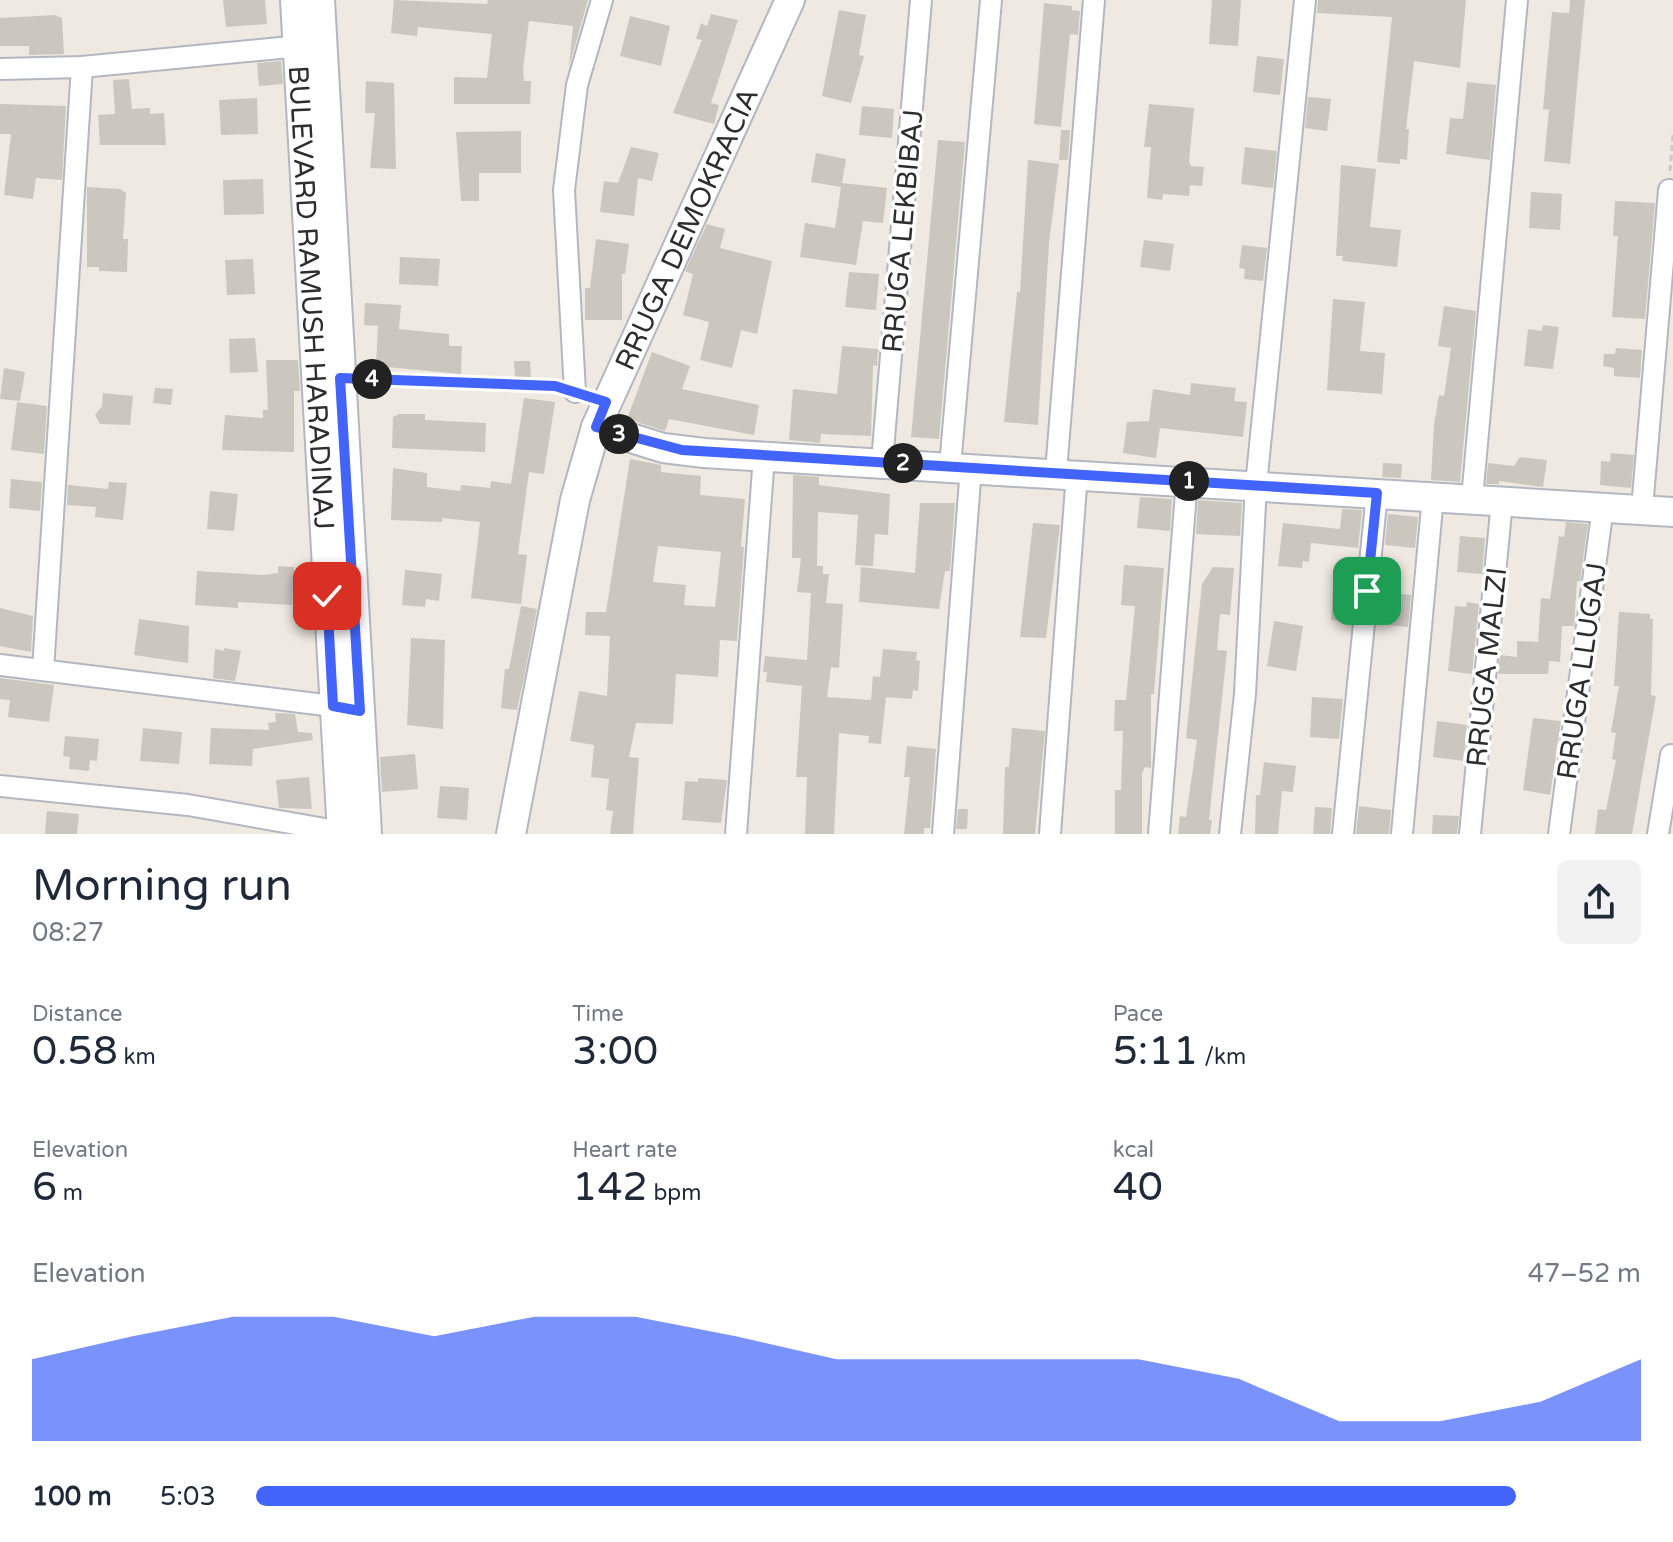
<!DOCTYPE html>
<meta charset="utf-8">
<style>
:root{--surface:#fff;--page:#f2f2f3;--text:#1f2937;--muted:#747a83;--accent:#4264fb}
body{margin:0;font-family:"Varela Round",sans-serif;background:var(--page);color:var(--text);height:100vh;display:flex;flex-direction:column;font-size:30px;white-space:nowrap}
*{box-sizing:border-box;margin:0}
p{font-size:26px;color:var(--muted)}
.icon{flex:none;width:44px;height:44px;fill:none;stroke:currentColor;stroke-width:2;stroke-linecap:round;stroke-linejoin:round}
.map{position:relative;height:834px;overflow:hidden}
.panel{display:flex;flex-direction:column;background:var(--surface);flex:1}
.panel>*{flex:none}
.pin{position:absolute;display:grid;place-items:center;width:68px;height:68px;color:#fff;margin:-34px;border-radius:16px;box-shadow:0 4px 12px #0006}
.km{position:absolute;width:40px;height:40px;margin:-20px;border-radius:50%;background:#222;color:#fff;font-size:22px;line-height:40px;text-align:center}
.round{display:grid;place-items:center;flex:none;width:84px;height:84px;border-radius:12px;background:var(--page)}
.summary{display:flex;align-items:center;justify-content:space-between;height:136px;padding:0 32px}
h1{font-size:44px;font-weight:600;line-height:60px}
.stats{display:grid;grid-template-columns:repeat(3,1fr);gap:12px;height:136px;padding:8px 32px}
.stats div{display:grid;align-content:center}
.stats b{font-size:40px;font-weight:600}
.stats small{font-size:22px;font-weight:400}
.stats p{font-size:22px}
.chart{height:224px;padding:16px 32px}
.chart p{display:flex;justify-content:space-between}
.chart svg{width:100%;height:144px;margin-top:8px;fill:var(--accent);opacity:.7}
ul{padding:0 32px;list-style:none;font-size:26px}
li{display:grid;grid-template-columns:128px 96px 1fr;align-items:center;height:60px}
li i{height:20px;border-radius:10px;background:var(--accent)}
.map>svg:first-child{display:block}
.building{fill:#cbc7bf;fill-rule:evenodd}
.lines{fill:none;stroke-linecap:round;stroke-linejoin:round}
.street-casing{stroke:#b4b7c1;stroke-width:24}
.secondary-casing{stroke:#b4b7c1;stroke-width:32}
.path{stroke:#c9c9c9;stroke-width:3;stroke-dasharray:6 4;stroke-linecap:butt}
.street{stroke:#fff;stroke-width:20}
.secondary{stroke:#fff;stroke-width:28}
.route-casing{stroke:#fff;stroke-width:16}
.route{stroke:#4264fb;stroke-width:10}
.labels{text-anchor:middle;stroke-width:7;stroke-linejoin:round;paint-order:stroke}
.street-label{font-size:28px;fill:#2e2e2e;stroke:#fff}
</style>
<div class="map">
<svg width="1673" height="834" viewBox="0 0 1673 834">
<rect width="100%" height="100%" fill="#efe9e1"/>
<g class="building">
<path d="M223 0H265L267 24 226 27Z"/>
<path d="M394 0 487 4 488 0H588L569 67 573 26 529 21 523 69 524 81H531L530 104H454V77L487 78 492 34 418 27 417 36 391 33Z"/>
<path d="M1212 0H1241L1238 46 1209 44Z"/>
<path d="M1318 0H1466L1460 68 1414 61 1406 129H1409L1407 160 1400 159V164L1377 162 1392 17 1317 13Z"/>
<path d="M1570 0H1585L1570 164 1544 161 1549 110 1543 109 1552 12 1569 13Z"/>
<path d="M1044 3 1072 6V10L1080 11 1078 35 1070 34 1061 127 1034 124Z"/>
<path d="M839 10 866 15 859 55 864 56 851 103 822 96Z"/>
<path d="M711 14 738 20 711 103 719 105 714 124 673 113 702 40 696 39 701 23 707 26Z"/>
<path d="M55 15 62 18 64 54 29 55V46H0V18Z"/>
<path d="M630 16 670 26 661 66 620 56Z"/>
<path d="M1257 56 1284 59 1280 95 1253 92Z"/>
<path d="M281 61 283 84 259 86 257 63Z"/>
<path d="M129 79 132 109 150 108V114L164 113 166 145H100L98 115 115 114 113 80Z"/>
<path d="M366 81 394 83 396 169 370 168 375 113H365Z"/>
<path d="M1467 82 1496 85 1490 160 1446 154 1450 118 1463 119Z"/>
<path d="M1308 97 1331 99 1327 131 1305 128Z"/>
<path d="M257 98 258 134 221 135 219 100Z"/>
<path d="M0 104 66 106 62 180 36 178 33 199 4 195 11 134H0Z"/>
<path d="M1149 104 1194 108 1189 162 1191 166 1204 167 1202 186 1190 185 1189 196 1163 194 1162 200 1147 198 1151 147H1144Z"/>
<path d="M862 106 894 109 892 138 859 135Z"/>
<path d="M1061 130H1070L1068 160H1059Z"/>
<path d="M521 131V173H479V201H461L456 132Z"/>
<path d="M938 140 965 142 939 439 911 437Z"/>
<path d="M631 147 659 153 652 181 638 178 634 216 600 212 604 181 618 183Z"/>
<path d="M1245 147 1277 151 1273 188 1241 184Z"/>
<path d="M816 153 846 159 842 183 887 188 883 223 863 221 856 265 800 257 805 223 835 228 841 187 811 182Z"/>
<path d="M1028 160 1059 164 1049 243 1038 425 1004 422 1017 292H1020Z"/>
<path d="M1341 165 1376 169 1370 227 1401 230 1397 267 1342 261 1343 256H1336Z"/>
<path d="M263 179 264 214 224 215 223 180Z"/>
<path d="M87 187 120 189 126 193 123 239H128L127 272 99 271V267H87Z"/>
<path d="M1531 192 1562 194 1560 230 1529 228Z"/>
<path d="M1615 201 1655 203 1645 319 1612 317 1618 236H1613Z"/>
<path d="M707 224 725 229 720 248 772 261 757 334 741 330 732 368 700 360 709 322 683 315 693 274 685 271Z"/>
<path d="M596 239 629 244 625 274H622V320H585V288H590Z"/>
<path d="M1144 240 1174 244 1170 271 1140 267Z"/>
<path d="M1242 245 1267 248 1263 281 1244 279 1245 269 1239 268Z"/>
<path d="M400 257 440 259 438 286 399 284Z"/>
<path d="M253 259 255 294 227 295 225 260Z"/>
<path d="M849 272 879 274 876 310 845 307Z"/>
<path d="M1333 299 1365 302 1360 351 1385 353 1382 394 1327 390Z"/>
<path d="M365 303 401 305 399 329 449 334V346H462L461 374 376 366 378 326 364 325Z"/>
<path d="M1444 306 1476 311 1460 482 1431 480 1434 425 1439 395 1444 396 1451 348 1438 346Z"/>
<path d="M1543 325 1559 327 1553 369 1524 366 1528 329 1542 331Z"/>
<path d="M255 338 258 372 230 373 229 339Z"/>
<path d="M842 346 878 349 877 366 873 365 871 436 821 434 820 443 789 440 793 389 837 394Z"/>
<path d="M1616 348 1642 350 1640 378 1614 376V368L1603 366 1604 354H1615Z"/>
<path d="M652 352 690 366 682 389 759 405 754 435 669 419 665 431 627 419Z"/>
<path d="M266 360H298L300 391H294V452L222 450 225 415 263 418V410H268Z"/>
<path d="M514 361H530L531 377H515Z"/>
<path d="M4 368 25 372 20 401 0 399Z"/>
<path d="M1191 383 1236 388 1234 401 1247 402 1243 437 1160 428 1156 458 1123 453 1127 422 1149 421 1153 389 1190 395Z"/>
<path d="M155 388 173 389 171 405 153 403Z"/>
<path d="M103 393 133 396 130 425 100 424 95 415 102 406Z"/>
<path d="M524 398 555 402 544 474 529 472 518 554 527 555 521 604 471 598 480 522 442 518V522L391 520 393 468 427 473V487L460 491 461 485 490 488 491 481 511 484Z"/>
<path d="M17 402 47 406 44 454 11 450Z"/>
<path d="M399 414H425V420L486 423 485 452 392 448 393 417Z"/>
<path d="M1611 453 1634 455 1631 488 1600 485 1601 461 1610 462Z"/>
<path d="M1520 457 1547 460 1543 487 1499 481V484H1486L1488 463 1514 466Z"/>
<path d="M630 459 661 465V472L701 476 700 495 745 499 741 547H744L737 641 720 640 718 677 676 674 673 724 636 723 629 757 639 758 633 834H610L613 811 606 810 609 779 591 777 594 745 570 741 579 691 607 696 610 636 585 635 586 612H606ZM658 546 721 552 715 607 684 605 686 585 653 582Z"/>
<path d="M1383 463 1402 464 1401 478 1382 477Z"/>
<path d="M793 475 819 477V485L890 494 888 535 875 534 873 566 855 565 858 515 818 512 817 566H823V574H829L826 603 843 604 839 668 831 667 827 697 871 700 873 676 880 677 883 649 917 652 916 660 920 661 918 691 913 690 912 699 886 697 881 744 868 743 869 736 839 733 834 834H805L807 777H796L802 686 766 682 767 672H763L765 656 807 660 811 593 797 592 801 558H792Z"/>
<path d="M11 479 42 482 40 511 9 508Z"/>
<path d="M109 482 127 483 123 520 95 517 96 507 67 505 68 485 108 489Z"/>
<path d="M210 491 238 494 234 531 207 529Z"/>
<path d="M1140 497 1172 499 1170 531 1137 528Z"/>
<path d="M1198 500 1242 503 1240 536 1196 534Z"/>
<path d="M920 503H955L950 571H945L939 609 859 602 861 567 915 573Z"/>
<path d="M1342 509 1362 510 1358 548 1311 543 1309 562 1303 561 1302 568 1278 566 1283 523 1340 529Z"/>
<path d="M1388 514 1418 517 1415 548 1385 545Z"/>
<path d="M1566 522 1588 524 1580 581H1577L1574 626H1562L1560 662 1549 661 1548 674H1498L1500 655 1517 657V641L1538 642 1541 598 1550 599 1559 536 1564 537Z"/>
<path d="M1033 523 1060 525 1046 638 1020 637Z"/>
<path d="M1460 536 1485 538 1482 574 1457 572Z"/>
<path d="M1124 565 1164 568 1154 694H1151V768L1145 767 1142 773V834H1115V790H1121L1123 731H1114L1115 700H1126L1135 606 1121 605Z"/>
<path d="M278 566 294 567 292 605 238 602V608L195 605 197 571 263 575 278 573Z"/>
<path d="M1213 567 1234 568 1230 615 1220 614 1217 650 1227 651 1209 820H1212L1210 834H1178L1180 816 1186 817 1197 740 1186 738 1202 584Z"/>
<path d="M405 570 442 574 439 601 426 599 425 607 402 605Z"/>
<path d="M1333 587 1354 589 1351 622 1331 620Z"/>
<path d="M1380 592 1411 595 1408 627 1377 624Z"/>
<path d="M1467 602 1479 604 1472 674 1448 671 1455 606 1466 607Z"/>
<path d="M521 606 537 609 523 683 517 710 501 708 505 669H509Z"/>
<path d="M0 608 33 616 31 652 0 646Z"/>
<path d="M1619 612 1650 614V619H1653L1651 695 1656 696 1632 834H1595L1598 809 1606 810 1616 760 1612 759 1616 733 1611 732 1619 686H1614Z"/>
<path d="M139 619 189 626 188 663 134 655Z"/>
<path d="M1274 621 1303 626 1296 671 1267 666Z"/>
<path d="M411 638 445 640 443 729 407 725Z"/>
<path d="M224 648 241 651 235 681 213 678 215 649 224 651Z"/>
<path d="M0 678 54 685 49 722 8 717 10 700 0 699Z"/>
<path d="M1312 697 1343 699 1339 739 1310 737Z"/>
<path d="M275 713 295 714 298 732 312 733 313 740 253 749 252 766 209 764 211 728 269 730 268 723 276 722Z"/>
<path d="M1533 718 1561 721 1550 795 1523 790Z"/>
<path d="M1437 721 1467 725 1464 761 1433 757Z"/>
<path d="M143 728 182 732 179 764 140 761Z"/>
<path d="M1012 728 1045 731 1035 834H1003L1005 767H1009Z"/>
<path d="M65 736 99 739 97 761 90 760 89 771 69 769 70 757 63 756Z"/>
<path d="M907 746 936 749 930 828H924V834H904L910 777H904Z"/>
<path d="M415 754 418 789 382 792 380 757Z"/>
<path d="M1264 762 1296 766 1293 792 1282 791 1278 834H1255L1256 795H1260Z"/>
<path d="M309 777 312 809 279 808 276 780Z"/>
<path d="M698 778 727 780 721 823 682 820 685 781 698 782Z"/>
<path d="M440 786 469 788 467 820 437 818Z"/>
<path d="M1359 806 1391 810 1389 834H1356Z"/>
<path d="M1315 807 1332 808 1330 834H1313Z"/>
<path d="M958 809H968L967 829H956Z"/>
<path d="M47 811 79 814 77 834H45Z"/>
<path d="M1433 815 1459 816 1457 834H1432Z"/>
</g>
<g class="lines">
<g class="street-casing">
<g id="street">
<path d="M0 69 82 67 311 45"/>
<path d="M575 392 564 190 577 85 602 0"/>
<path d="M882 462 921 0"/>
<path d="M950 466 991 0"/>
<path d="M1056 472 1094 0"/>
<path d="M1472 499 1517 0"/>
<path d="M1642 509 1669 190"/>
<path d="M0 665 333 706"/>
<path d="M43 670 82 67"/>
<path d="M0 786 188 805 342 832"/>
<path d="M736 834 764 456"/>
<path d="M943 834 971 467"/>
<path d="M1050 834 1077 473"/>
<path d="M1159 834 1187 480"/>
<path d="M1230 834 1245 694 1256 485 1305 0"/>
<path d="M1343 834 1377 493"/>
<path d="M1402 834 1433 496"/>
<path d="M1470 834 1502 501"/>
<path d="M1559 834 1603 507"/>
<path d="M1658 834 1671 755"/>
</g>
</g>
<g class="secondary-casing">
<g id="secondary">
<path id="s1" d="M295 0 342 834"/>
<path d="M320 0 367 834"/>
<path d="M596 427 663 448 704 453 1673 512"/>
<path id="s2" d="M511 834 575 500 596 427 790 0"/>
</g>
</g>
<g class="path">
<path d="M1670 171 1673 135"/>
<path d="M364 378 556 386"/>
</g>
<use href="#street" class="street"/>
<use href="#secondary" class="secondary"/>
</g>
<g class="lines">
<g class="route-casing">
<path id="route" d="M327 596 333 706 360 711 340 378 555 386 606 402 596 427 682 450 1377 493 1367 591"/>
</g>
<use href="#route" class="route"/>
</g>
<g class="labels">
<g class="street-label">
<text dy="10" stroke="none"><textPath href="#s2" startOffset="634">RRUGA DEMOKRACIA</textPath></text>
<text transform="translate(902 231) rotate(-85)" y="10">RRUGA LEKBIBAJ</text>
<text dy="10" stroke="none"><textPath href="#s1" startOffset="298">BULEVARD RAMUSH HARADINAJ</textPath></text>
<text transform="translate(1486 667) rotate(-84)" y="10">RRUGA MALZI</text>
<text transform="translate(1581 671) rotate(-82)" y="10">RRUGA LLUGAJ</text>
</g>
</g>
</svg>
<div class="pin" style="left:1367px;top:591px;background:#1e9e55"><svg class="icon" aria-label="arrive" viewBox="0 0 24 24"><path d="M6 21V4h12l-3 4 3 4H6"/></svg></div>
<div class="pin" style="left:327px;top:596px;background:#d93025"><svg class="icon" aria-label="check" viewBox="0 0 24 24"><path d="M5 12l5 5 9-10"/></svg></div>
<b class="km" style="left:1189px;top:481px">1</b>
<b class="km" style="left:903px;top:463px">2</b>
<b class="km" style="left:619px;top:434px">3</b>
<b class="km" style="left:372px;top:379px">4</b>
</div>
<section class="panel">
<div class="summary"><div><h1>Morning run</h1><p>08:27</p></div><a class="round"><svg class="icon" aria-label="share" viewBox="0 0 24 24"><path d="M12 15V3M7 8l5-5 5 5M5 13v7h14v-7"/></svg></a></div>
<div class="stats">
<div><p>Distance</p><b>0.58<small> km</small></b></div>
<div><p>Time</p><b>3:00</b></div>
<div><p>Pace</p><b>5:11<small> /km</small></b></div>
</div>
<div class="stats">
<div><p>Elevation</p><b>6<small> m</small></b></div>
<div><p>Heart rate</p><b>142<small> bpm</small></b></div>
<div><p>kcal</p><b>40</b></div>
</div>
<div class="chart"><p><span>Elevation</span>47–52 m</p>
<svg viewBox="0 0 160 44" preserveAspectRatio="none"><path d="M0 44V19L10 12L20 6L30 6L40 12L50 6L60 6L70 12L80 19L90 19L100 19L110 19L120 25L130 38L140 38L150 32L160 19V44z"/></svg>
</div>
<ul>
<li><b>100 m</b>5:03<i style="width:91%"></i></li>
</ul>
</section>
